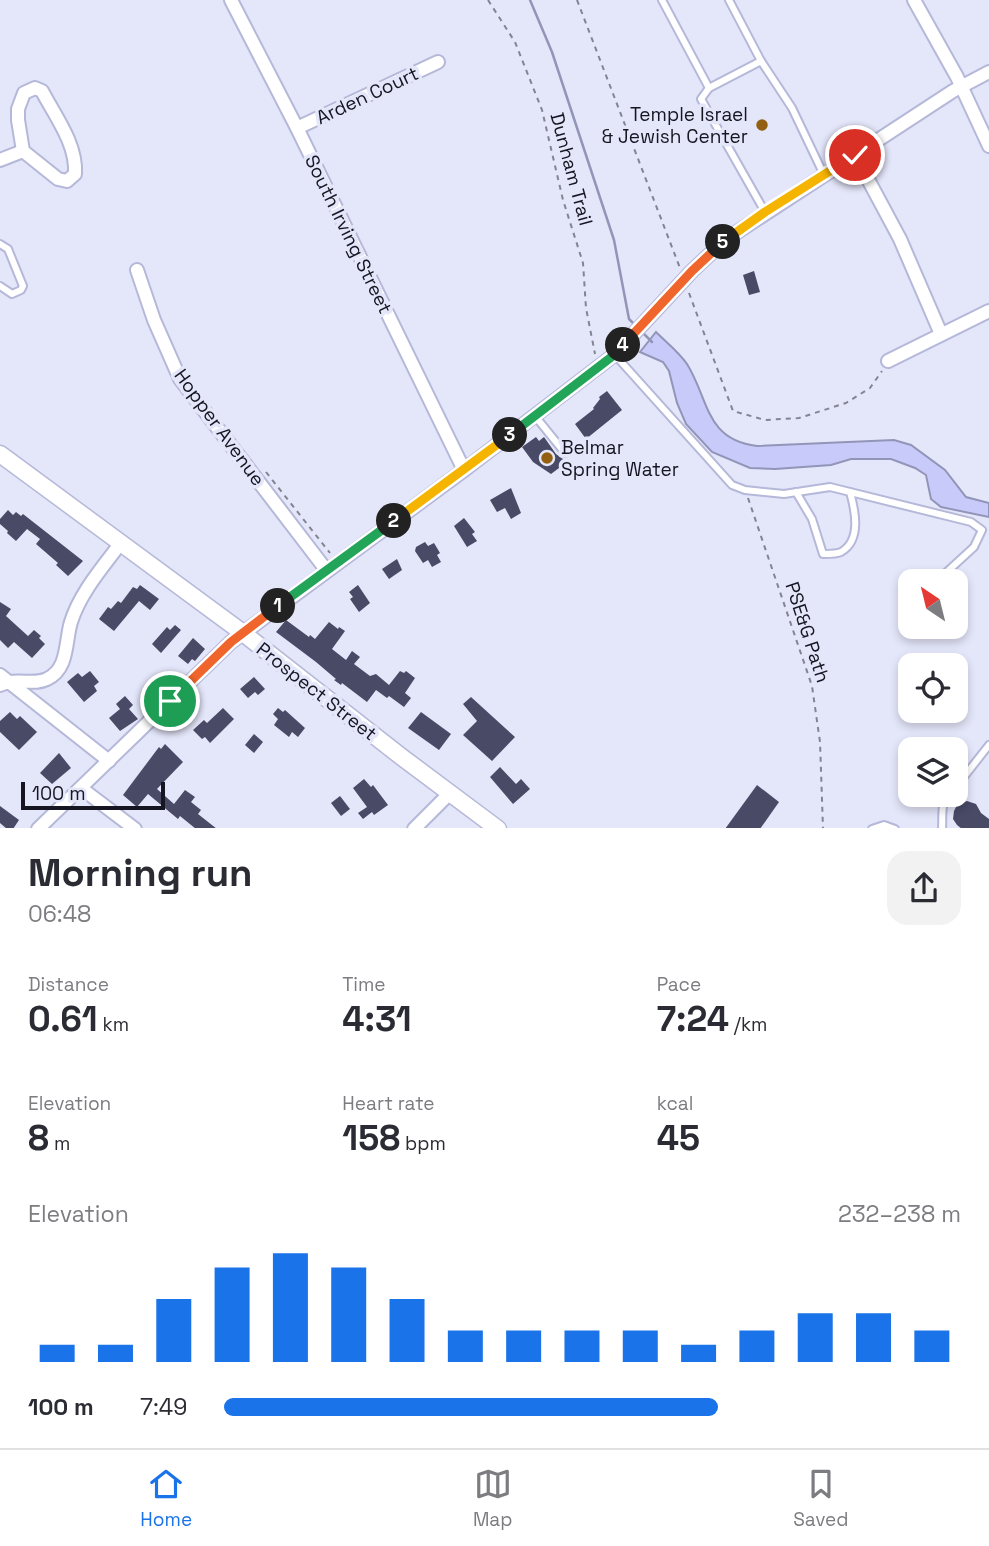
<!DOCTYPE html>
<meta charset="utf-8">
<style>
:root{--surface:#fff;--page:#f2f2f3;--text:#2b2b33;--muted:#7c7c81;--line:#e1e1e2;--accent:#1a73e8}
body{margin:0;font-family:"Space Grotesk",sans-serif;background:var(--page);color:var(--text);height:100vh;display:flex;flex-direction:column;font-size:26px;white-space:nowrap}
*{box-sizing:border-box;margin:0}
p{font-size:23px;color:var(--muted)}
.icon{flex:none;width:38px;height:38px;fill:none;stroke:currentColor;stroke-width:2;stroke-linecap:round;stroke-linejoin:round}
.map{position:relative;height:828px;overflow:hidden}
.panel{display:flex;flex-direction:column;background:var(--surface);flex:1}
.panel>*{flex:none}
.needle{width:46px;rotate:325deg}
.buttons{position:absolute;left:898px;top:569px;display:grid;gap:14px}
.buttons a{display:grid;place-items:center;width:70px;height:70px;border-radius:14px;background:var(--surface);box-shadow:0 4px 10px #0003;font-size:35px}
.scale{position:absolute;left:21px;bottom:18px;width:144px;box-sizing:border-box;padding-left:7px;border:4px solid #151621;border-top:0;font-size:19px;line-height:24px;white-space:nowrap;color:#151621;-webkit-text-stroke:5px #e4e6fa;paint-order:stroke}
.pin{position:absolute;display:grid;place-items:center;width:60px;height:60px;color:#fff;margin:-30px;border:4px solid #fff;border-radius:50%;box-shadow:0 2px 7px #0007}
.km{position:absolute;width:35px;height:35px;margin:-18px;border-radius:50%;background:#222;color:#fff;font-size:19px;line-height:35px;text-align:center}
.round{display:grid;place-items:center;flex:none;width:74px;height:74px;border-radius:21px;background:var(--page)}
.headline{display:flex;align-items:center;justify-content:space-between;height:119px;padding:0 28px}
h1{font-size:38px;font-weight:700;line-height:52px}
.stats{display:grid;grid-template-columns:repeat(3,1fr);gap:10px;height:119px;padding:7px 28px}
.stats div{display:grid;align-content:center}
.stats b{font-size:35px;font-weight:700}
.stats small{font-size:19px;font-weight:400}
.stats p{font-size:19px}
.chart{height:196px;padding:14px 28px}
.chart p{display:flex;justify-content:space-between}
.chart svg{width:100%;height:126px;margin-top:7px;stroke:var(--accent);stroke-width:6}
ul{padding:0 28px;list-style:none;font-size:23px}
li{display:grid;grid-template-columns:112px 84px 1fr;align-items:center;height:52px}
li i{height:18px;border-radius:9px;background:var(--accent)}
.dock{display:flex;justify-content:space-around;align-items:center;height:98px;border-top:2px solid var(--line);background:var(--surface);font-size:19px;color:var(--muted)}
.dock a{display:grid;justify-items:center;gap:4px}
.dock .selected{color:var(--accent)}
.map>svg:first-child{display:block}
.water{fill:#c8cbf9;stroke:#9295b8;stroke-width:2}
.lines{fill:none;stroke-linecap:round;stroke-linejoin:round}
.stream{stroke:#9295b8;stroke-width:2.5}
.building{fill:#494a66}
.lane-casing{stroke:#b5b8d8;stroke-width:10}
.street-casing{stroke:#b5b8d8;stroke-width:16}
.secondary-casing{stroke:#b5b8d8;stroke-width:19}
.path{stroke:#828493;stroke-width:2;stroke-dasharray:5 5;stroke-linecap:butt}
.lane{stroke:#fff;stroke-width:6}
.street{stroke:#fff;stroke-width:12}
.secondary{stroke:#fff;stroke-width:16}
.split-1-casing{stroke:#fff;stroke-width:14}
.split-2-casing{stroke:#fff;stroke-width:14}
.split-3-casing{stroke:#fff;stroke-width:14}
.split-4-casing{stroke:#fff;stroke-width:14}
.split-5-casing{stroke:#fff;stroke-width:14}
.split-6-casing{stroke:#fff;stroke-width:14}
.split-1{stroke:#f0652b;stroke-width:9}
.split-2{stroke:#22a559;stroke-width:9}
.split-3{stroke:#f5b400;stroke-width:9}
.split-4{stroke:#22a559;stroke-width:9}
.split-5{stroke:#f0652b;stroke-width:9}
.split-6{stroke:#f5b400;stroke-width:9}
.poi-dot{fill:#936011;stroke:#e4e6fa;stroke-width:2.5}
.labels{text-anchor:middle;stroke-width:7;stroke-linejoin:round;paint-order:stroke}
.street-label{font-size:19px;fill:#151621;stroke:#e4e6fa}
.poi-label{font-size:19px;fill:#151621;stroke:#e4e6fa;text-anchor:end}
</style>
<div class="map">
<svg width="989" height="829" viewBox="0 0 989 829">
<rect width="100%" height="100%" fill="#e4e6fa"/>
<path class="water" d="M656 332C666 342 679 352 687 364 709 399 705 440 757 446L894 440 911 445 945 470 966 497 989 503V517L941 507 931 499 926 475 915 468 891 459H851L831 465 775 469 750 468 712 452 686 424 677 403 669 371 663 362 640 352Z"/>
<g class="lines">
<g class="stream">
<path d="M530 0 552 52 614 240 629 319 635 325"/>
<path d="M642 332 652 342"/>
</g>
</g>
<g class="building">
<path d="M754 271 760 292 749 295 743 275Z"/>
<path d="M607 391 622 410 586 439 575 424 594 409 593 408 600 399 599 397Z"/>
<path d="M536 437 539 441 544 437 556 454 567 462 551 474 533 462 522 447Z"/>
<path d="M511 488 521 513 511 519 505 508 497 512 490 500Z"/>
<path d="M8 510 13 515 16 512 21 516 23 514 83 561 68 576 56 565 58 563 36 544 40 539 27 529 16 541 7 533 8 531 0 524V519Z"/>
<path d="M464 518 475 532 472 534 477 541 467 547 454 526Z"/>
<path d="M425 542 428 546 434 543 440 553 437 555 441 562 432 567 428 560 423 563 415 551 416 547Z"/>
<path d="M397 559 402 570 389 579 382 569Z"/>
<path d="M140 585 159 599 150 610 139 601 114 631 99 619 108 607 111 609 118 601 121 603 133 587 137 589Z"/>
<path d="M358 585 370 603 359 612 350 599 353 597 349 592Z"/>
<path d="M0 602 11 609 6 616 28 636 34 630 41 636 39 638 45 644 32 658 14 642 8 648 0 640Z"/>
<path d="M286 620 309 637 310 635 315 639 329 622 338 629 339 627 345 631 332 649 346 660 352 651 360 657 354 664 370 676 376 674 389 685 400 671 404 673 406 671 415 678 405 693 411 698 404 707 389 696 387 698 376 690 367 702 342 683 341 685 334 680 336 679 316 662 276 632Z"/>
<path d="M175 625 181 630 161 653 152 644 167 627 170 630Z"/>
<path d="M193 638 205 649 195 661 192 659 188 664 178 656Z"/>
<path d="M90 671 99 682 94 686 97 691 84 702 67 682 78 673 82 677Z"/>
<path d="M254 677 265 689 258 695 255 692 248 698 240 689Z"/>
<path d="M125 696 133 705 129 709 138 719 120 731 109 718 120 709 116 704Z"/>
<path d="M471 697 515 737 492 761 463 735 477 721 463 704Z"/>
<path d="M223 708 234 719 210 743 205 737 202 739 193 730 204 720 207 723Z"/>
<path d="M278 708 283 712 285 710 305 728 298 737 292 732 289 737 274 725 278 719 273 714Z"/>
<path d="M10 712 17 719 20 716 37 732 19 750 0 732V721Z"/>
<path d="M421 712 451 734 439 750 408 728Z"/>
<path d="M254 734 263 742 254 753 245 745Z"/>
<path d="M165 744 183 762 157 789 174 804 185 790 195 797 191 802 201 810 198 814 217 829H196L180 816 178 819 148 794 137 807 123 795 159 747 161 749Z"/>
<path d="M59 753 71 768 52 784 40 773Z"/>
<path d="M500 767 516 784 521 779 530 789 513 804 490 777Z"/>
<path d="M364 779 371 787 373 785 388 805 374 815 372 812 363 819 358 813 367 807 353 788Z"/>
<path d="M757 785 779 802 760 829H725Z"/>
<path d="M340 796 350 809 341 816 331 803Z"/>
<path d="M967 801 976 804 981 813 989 819V829H962L957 825 953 819 954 811 957 805Z"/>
<path d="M0 806 19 820 13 829H7L0 823Z"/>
</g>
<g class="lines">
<g class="lane-casing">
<g id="lane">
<path d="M662 0 709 88"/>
<path d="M729 0 761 61 792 108 824 175"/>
<path d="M761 61 709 88 701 99 765 212"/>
<path d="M0 244 8 249 23 286 21 290 12 294 0 286"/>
<path d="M615 355 732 485 745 490 784 494 830 487 971 522 982 530 974 547 937 581"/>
<path d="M535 416 565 453"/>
<path d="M796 492 812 519 823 554C828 554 837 554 841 552 862 540 855 510 850 492"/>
<path d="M956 787 989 745"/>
<path d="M872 829 884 825 895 829"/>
<path d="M942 829C943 815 940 805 949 794"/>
</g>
</g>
<g class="street-casing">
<g id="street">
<path d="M231 0 297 128 464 470"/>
<path d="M914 0 957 77 989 146"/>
<path d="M35 88 42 91C55 116 77 144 75 174L67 181 58 179 23 151 18 120V109L24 93Z"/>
<path d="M297 128 438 62"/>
<path d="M855 155 900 239 941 334"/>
<path d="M0 160 23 151"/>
<path d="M137 270 154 320 180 379 327 571"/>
<path d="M888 361 989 311"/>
<path d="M0 675 109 761"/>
<path d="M0 685C18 677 33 686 47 679 69 669 65 641 71 622 80 593 102 568 120 544"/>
<path d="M81 788 135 829"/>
<path d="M38 829 231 642 464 470 614 355 692 271 725 240 953 91 989 72"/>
<path d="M414 829 450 793"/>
</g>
</g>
<g class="secondary-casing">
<path id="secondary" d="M0 454 243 633 403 758 498 829"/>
</g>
<g class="path">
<path d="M488 0 515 42 542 110 563 200 583 263 586 308 595 354"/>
<path d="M577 0 680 268"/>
<path d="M689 293 733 411 765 420 799 418 846 403 870 388 882 371"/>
<path d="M266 472 330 553"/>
<path d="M748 498 812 686 820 742 823 829"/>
</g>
<use href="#lane" class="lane"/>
<use href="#street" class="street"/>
<use href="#secondary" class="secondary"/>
</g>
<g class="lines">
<g class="split-1-casing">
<path id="split-1" d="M170 701 231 642 278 606"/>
</g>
<g class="split-2-casing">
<path id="split-2" d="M278 606 394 521"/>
</g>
<g class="split-3-casing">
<path id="split-3" d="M394 521 510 435"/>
</g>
<g class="split-4-casing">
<path id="split-4" d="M510 435 614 355 623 345"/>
</g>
<g class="split-5-casing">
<path id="split-5" d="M623 345 692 271 723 242"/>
</g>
<g class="split-6-casing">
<path id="split-6" d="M723 242 765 212 855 155"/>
</g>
<use href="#split-1" class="split-1"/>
<use href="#split-2" class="split-2"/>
<use href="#split-3" class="split-3"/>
<use href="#split-4" class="split-4"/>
<use href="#split-5" class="split-5"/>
<use href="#split-6" class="split-6"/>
</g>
<g class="poi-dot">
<circle cx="762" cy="125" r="7"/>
<circle cx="547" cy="458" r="7"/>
</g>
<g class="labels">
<g class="street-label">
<text transform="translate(367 95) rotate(-25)" y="7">Arden Court</text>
<text transform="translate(572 169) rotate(75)" y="7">Dunham Trail</text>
<text transform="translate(349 234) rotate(64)" y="7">South Irving Street</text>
<text transform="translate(220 427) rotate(54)" y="7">Hopper Avenue</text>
<text transform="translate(808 632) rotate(72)" y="7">PSE&amp;G Path</text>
<text transform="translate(317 691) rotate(38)" y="7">Prospect Street</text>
</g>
<g class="poi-label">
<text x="748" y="121">Temple Israel<tspan x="748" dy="22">&amp; Jewish Center</tspan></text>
<text x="561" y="454" text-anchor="start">Belmar<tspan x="561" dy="22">Spring Water</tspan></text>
</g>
</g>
</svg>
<div class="buttons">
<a><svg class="needle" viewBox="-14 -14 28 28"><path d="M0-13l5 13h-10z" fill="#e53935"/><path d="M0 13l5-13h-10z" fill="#7c7c81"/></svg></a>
<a><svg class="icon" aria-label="locate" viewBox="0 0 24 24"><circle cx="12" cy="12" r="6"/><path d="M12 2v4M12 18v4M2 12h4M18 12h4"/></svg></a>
<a><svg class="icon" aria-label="layers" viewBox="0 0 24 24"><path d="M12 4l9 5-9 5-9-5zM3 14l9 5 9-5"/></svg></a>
</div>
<div class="scale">100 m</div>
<div class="pin" style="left:170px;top:701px;background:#1e9e55"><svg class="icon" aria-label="arrive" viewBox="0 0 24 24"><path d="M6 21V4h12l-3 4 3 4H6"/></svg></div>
<div class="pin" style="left:855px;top:155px;background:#d93025"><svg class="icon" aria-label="check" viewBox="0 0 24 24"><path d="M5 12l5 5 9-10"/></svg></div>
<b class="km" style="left:278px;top:606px">1</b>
<b class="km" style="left:394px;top:521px">2</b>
<b class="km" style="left:510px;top:435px">3</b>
<b class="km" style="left:623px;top:345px">4</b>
<b class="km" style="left:723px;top:242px">5</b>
</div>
<section class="panel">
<div class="headline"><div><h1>Morning run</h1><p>06:48</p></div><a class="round"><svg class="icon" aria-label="share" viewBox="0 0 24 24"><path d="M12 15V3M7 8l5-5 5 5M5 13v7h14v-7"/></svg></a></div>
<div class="stats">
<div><p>Distance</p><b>0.61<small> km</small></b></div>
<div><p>Time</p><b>4:31</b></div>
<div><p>Pace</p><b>7:24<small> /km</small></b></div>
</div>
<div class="stats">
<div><p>Elevation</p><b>8<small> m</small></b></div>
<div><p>Heart rate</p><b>158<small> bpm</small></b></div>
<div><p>kcal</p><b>45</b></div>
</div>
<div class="chart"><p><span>Elevation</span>232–238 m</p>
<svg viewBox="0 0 160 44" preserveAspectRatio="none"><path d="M5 44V38M15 44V38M25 44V22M35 44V11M45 44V6M55 44V11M65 44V22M75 44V33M85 44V33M95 44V33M105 44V33M115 44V38M125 44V33M135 44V27M145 44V27M155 44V33"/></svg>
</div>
<ul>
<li><b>100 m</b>7:49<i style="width:67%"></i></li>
</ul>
</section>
<nav class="dock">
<a class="selected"><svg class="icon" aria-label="home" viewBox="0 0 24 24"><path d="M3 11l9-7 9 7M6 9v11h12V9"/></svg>Home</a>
<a><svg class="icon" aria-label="map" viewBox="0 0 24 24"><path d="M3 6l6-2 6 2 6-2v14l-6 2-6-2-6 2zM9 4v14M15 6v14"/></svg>Map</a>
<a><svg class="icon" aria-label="saved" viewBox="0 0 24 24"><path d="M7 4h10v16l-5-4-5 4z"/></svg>Saved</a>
</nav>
